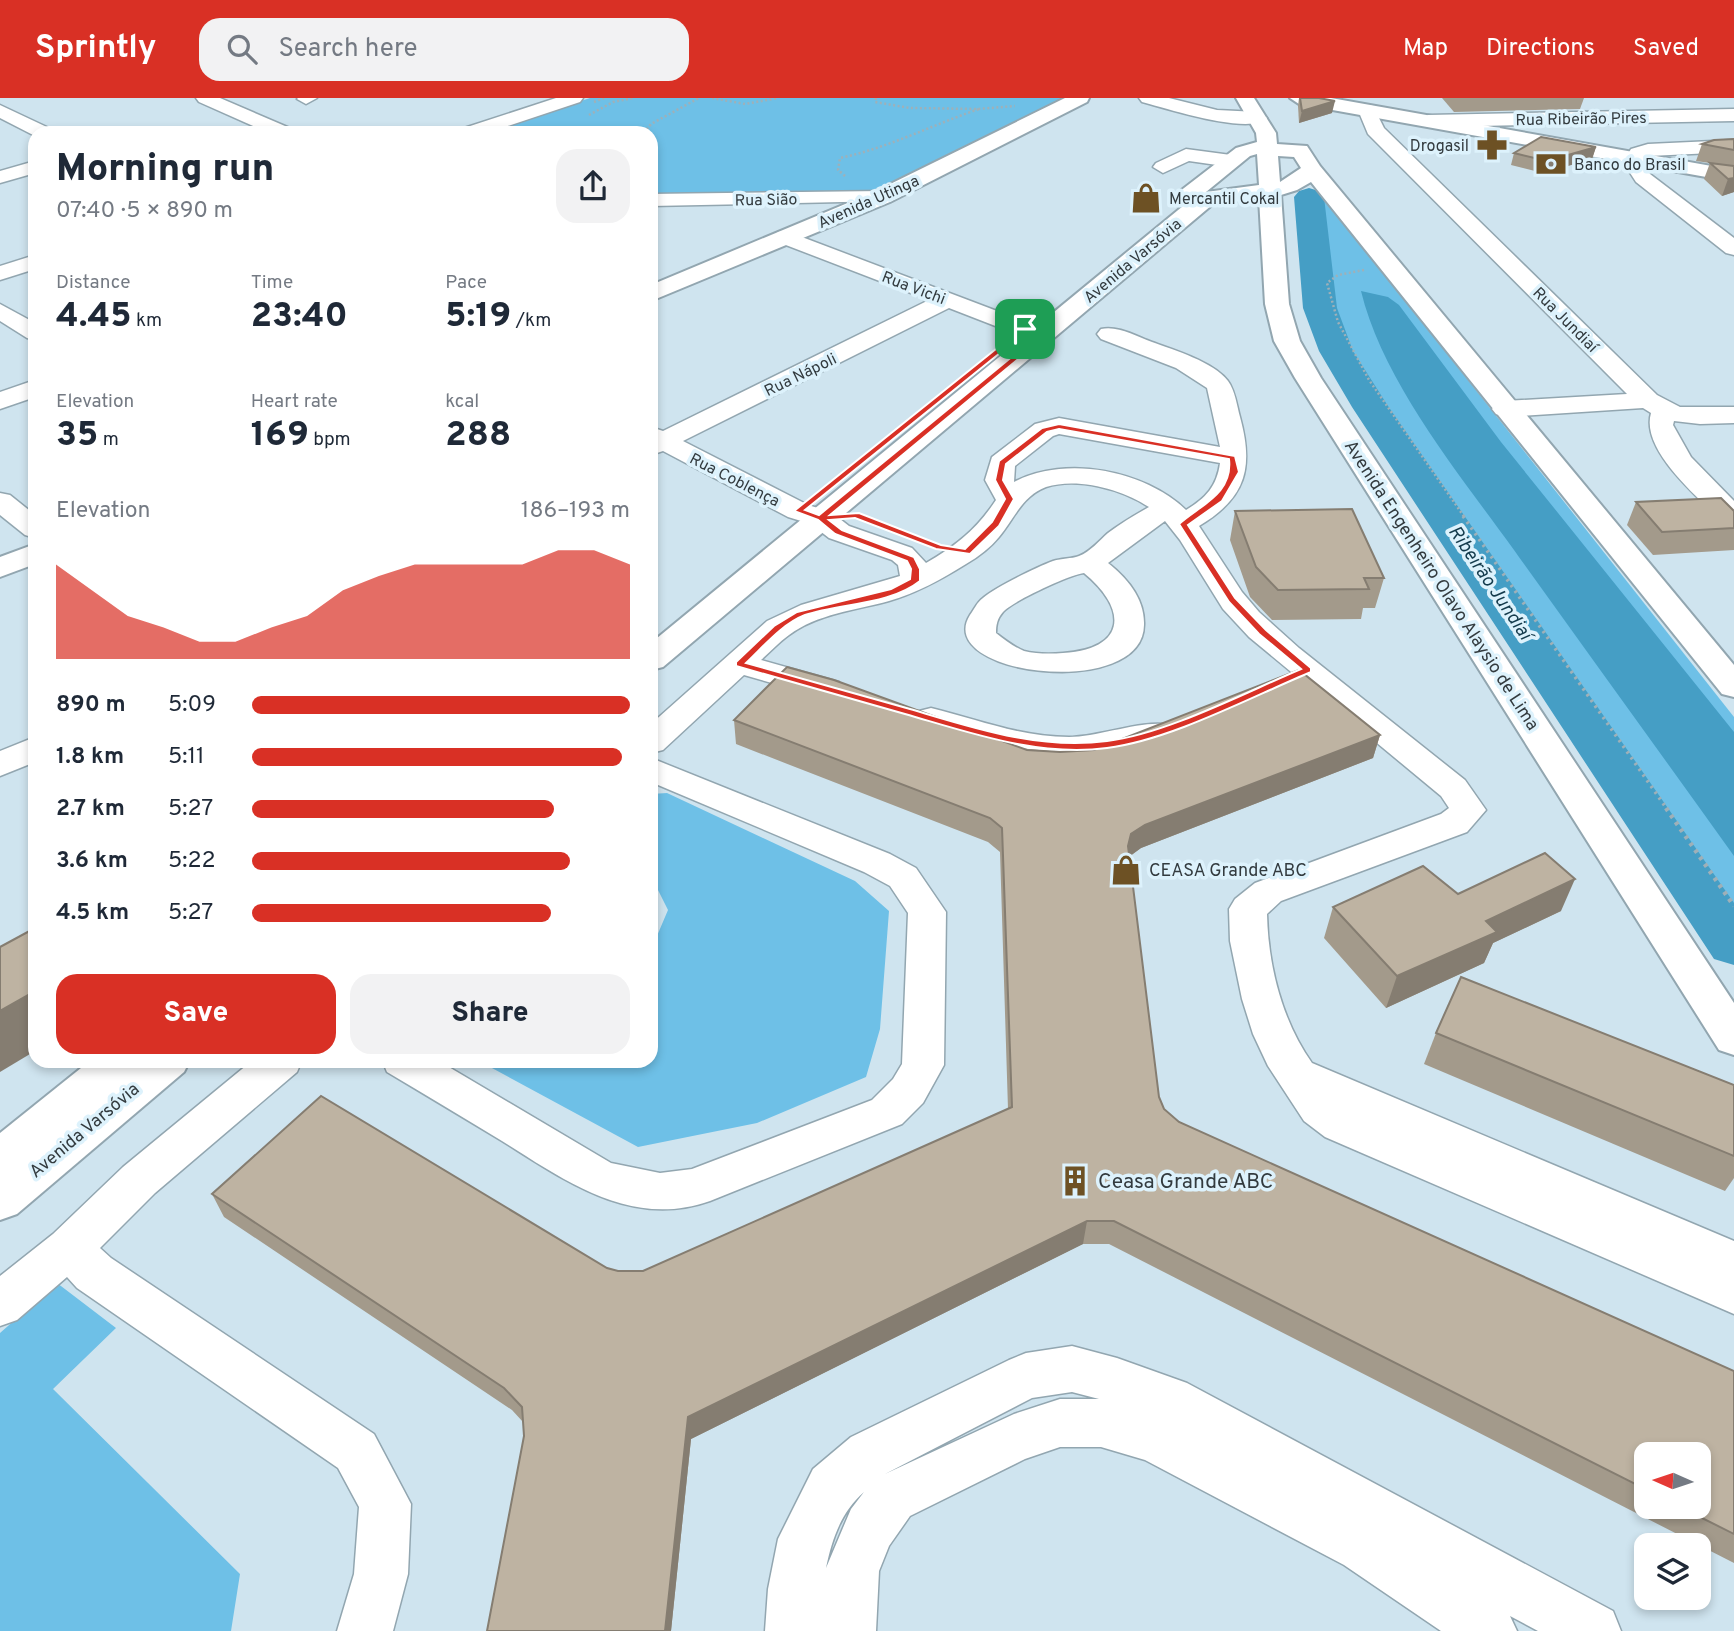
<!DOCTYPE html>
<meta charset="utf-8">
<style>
:root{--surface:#fff;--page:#f2f2f3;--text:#1f2937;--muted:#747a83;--accent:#d93025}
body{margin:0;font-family:Overpass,sans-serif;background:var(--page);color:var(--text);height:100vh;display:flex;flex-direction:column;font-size:26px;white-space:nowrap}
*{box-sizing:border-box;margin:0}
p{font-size:23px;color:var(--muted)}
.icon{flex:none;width:38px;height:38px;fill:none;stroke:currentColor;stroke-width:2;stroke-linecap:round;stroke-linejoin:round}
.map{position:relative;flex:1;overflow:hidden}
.panel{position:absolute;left:28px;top:28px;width:630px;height:942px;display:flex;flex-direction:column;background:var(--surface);border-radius:21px;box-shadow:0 4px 10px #0003}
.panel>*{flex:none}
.needle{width:46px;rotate:273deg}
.buttons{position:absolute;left:1634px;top:1344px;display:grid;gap:14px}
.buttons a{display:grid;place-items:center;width:77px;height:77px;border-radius:14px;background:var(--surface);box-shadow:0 4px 10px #0003;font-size:35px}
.pin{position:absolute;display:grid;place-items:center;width:60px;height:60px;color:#fff;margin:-30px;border-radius:14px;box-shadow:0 4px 10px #0006}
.round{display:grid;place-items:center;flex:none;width:74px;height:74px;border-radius:21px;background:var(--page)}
.summary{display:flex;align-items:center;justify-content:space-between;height:119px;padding:0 28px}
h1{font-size:38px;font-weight:800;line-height:52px}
.metrics{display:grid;grid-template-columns:repeat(3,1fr);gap:10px;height:119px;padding:7px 28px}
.metrics div{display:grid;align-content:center}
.metrics b{font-size:35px;font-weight:800}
.metrics small{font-size:19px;font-weight:400}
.metrics p{font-size:19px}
.chart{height:196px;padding:14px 28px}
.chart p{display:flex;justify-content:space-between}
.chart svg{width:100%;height:126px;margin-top:7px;fill:var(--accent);opacity:.7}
.cta{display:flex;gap:14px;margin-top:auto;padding:14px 28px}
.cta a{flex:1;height:80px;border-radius:21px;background:var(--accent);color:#fff;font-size:28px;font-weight:800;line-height:80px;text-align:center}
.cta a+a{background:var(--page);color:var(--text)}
ul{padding:0 28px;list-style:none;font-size:23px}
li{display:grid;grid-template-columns:112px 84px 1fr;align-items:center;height:52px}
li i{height:18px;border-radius:9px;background:var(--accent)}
header{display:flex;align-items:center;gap:42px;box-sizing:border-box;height:98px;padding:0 35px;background:var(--accent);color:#fff}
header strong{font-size:33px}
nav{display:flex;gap:38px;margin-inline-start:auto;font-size:24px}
.search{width:490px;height:63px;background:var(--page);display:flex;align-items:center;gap:18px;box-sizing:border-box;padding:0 24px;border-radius:21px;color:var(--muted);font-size:26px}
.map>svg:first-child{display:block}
.green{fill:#6ec0e7}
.water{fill:#459ec5}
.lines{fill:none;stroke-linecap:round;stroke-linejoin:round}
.river{fill:#459ec5;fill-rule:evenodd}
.minor-casing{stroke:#92a6b0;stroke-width:3}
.major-casing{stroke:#92a6b0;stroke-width:4}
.path-far2{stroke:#9fb0b8;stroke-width:2.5;stroke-dasharray:2 2.5;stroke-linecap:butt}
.path-far1{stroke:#9fb0b8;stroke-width:3.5;stroke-dasharray:2.5 4.5;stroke-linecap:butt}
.path{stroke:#9fb0b8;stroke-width:4.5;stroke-dasharray:3.5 5;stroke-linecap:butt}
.minor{fill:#fff;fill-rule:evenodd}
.major{fill:#fff;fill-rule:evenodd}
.wall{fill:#a39a8b;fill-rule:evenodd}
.shaded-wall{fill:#857d71}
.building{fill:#beb3a2;stroke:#857d71;stroke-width:2}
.route{fill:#d93025;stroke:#fff;stroke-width:2;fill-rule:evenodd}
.labels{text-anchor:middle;stroke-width:7;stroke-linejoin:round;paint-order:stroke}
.far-street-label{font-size:16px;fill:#333b3f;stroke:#ddf2fc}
.far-poi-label{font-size:16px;fill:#333b3f;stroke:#ddf2fc;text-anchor:start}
.street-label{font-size:18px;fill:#333b3f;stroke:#ddf2fc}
.poi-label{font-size:18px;fill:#333b3f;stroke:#ddf2fc;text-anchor:start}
.water-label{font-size:19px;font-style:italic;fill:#143b4c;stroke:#ddf2fc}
.near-poi-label{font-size:21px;fill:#333b3f;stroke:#ddf2fc;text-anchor:start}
</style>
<header>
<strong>Sprintly</strong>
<div class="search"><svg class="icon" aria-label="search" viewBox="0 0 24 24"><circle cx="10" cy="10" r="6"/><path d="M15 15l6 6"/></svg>Search here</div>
<nav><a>Map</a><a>Directions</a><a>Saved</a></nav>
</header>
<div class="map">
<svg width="1734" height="1533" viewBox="0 0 1734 1533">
<rect width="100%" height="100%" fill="#cfe4ef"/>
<g class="green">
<path d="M590 0H1063L871 94 651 97V35H483Z"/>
<path d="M1325 101 1734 619V821L1362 279 1328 213 1318 102Z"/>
<path d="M667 695 855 783 889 813 880 931 866 979 757 1025 638 1049 479 963 651 962V852L668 812 651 778V696Z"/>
<path d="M57 1185 116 1230 53 1291 240 1476 231 1533H0V1235Z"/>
</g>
<path class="water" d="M1361 193 1388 199 1399 207 1501 344 1734 634V758C1661 656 1587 554 1514 452 1460 377 1383 284 1361 193Z"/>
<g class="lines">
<path class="river" d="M1309 90 1319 93 1324 99 1337 210 1353 253 1388 308 1734 805V867L1714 861 1352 309 1319 253 1303 210 1294 99 1299 93Z"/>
<g class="minor-casing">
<g id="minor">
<path d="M196 0H220L292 31 294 35H269L199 4Z"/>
<path d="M317 0 306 6 297 1 298 0Z"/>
<path d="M556 0H583L580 4 487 35H459L461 31Z"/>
<path d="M1139 0H1169L1217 12 1258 14 1267 20C1251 38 1165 10 1142 4Z"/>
<path d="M0 7 51 31 53 35H35V38L0 20Z"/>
<path d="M1367 7 1373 8 1384 30 1657 297 1680 309H1734V325L1700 326 1674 323 1673 327 1691 359 1734 403V427L1724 425C1700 401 1640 352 1651 315L1643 310 1505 319 1496 316 1492 311 1496 306 1505 303 1627 296 1368 36 1358 12Z"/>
<path d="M1734 11V23L1428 29 1419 23 1428 17Z"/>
<path d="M1734 42V54L1649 58 1643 64 1650 76 1734 140V157L1726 155 1636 84 1623 64 1631 51 1648 46Z"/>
<path d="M1186 51 1231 57 1241 63 1231 69 1189 63 1163 75 1153 69 1156 65Z"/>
<path d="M35 63V75L0 85V73Z"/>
<path d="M882 93 889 95 892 99 889 103 651 108V96Z"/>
<path d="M786 133 1050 233 1054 238 1050 243H1034L949 210 683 343 808 407 831 414 849 428 912 450 926 465C956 448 977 431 996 402L985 382 992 359 1035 326 1059 320 1220 349 1207 290 1176 270 1101 241 1097 236 1101 231C1117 227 1136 238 1152 244 1174 252 1214 264 1228 283 1235 292 1237 308 1240 319 1254 370 1246 400 1199 428L1242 494 1259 514 1299 550 1465 682 1486 712 1467 734 1281 803 1267 816C1268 867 1282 923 1312 965L1734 1143V1216L1325 1039 1304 1023 1268 968 1253 936 1242 901 1230 843 1229 811 1235 801 1255 785 1441 716 1449 710 1441 698 1249 539 1223 511 1180 442 1165 423 1108 465C1127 480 1145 501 1144 527 1143 603 932 577 970 517 974 512 977 504 983 500 996 489 1037 469 1053 463 1062 460 1071 461 1079 458 1090 454 1100 442 1108 435 1121 425 1135 417 1149 409 1122 391 1077 379 1046 389 1022 398 1014 421 999 439 990 450 978 459 966 466 942 481 917 495 889 503 856 512 817 516 789 537 779 544 770 554 761 562L839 584 844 591 839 598 828 601 744 577 663 652 651 655V626L767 523 801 507 900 478 898 467 892 462 829 440 811 426 788 419 663 353 651 357V329L663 333 929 202 778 144 775 139 778 134ZM1059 336 1220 365C1217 388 1206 400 1186 412 1144 372 1066 357 1014 384L1015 368 1053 338ZM1084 475C1128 511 1127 551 1063 555 1051 556 1036 556 1024 553 1014 549 1005 542 996 535 996 527 997 521 1003 514 1013 503 1069 477 1084 475Z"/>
<path d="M35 157V171L0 182V168Z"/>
<path d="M0 206 35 225V242L27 240 0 223Z"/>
<path d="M35 282V299L0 311V294Z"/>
<path d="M0 395 10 397 35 417V440L25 437 0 417Z"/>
<path d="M931 610C976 621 1021 639 1069 639 1099 639 1144 621 1170 627L1175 635 1170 643C1137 651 1102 661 1068 661 1017 660 967 642 919 627L914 620 919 613Z"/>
<path d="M35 639V664L0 678V653Z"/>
<path d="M651 660 890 756 916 770 946 814 944 967 923 1005 902 1026 710 1103C631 1131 566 1083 502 1043 464 1020 426 997 387 974L382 962H437L611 1065 660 1075 692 1071 872 1002 893 981 902 966 908 815 890 788 864 774 651 684Z"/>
<path d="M253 962H302L297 974 155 1095 100 1150 111 1160 374 1336 411 1406 408 1476 393 1533H337L354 1476 359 1409 338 1370 77 1190 67 1179 17 1222 0 1228V1178L53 1136 123 1069Z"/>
<path d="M1072 1248 1117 1260 1187 1285 1613 1513 1621 1533H1538L1510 1518 1517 1533H1441L1344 1467 1145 1362 1101 1349H1060L1025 1361 910 1418 889 1448 879 1473 876 1533H765L768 1491 778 1441 813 1371 851 1339 1009 1262 1026 1255ZM1072 1294 1099 1301H1060L1014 1316 885 1376 1032 1300ZM864 1394 851 1411 826 1470C832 1441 841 1414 864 1394Z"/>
</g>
</g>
<g class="major-casing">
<g id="major">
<path d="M1065 0H1089L1087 4 890 104 651 203V187L874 94Z"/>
<path d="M1236 0H1254L1276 35 1277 46 1307 48 1320 68 1734 567V599L1722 596 1311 84 1297 92 1281 97 1289 206 1300 243 1321 280 1734 905V957L1719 952 1295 280 1274 243 1265 206 1259 100 1212 107 663 569 651 572V545L1183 108 1175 107 1172 102 1175 97 1236 50 1257 44 1256 35ZM1257 56 1259 87 1206 94 1250 58ZM1278 58 1294 59 1301 70 1280 84Z"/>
<path d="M1290 0H1331L1734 72V84L1299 6Z"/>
<path d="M35 446V466L0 479V459Z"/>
<path d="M91 962H190L184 974 17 1116 0 1122V1035Z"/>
</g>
</g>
<g class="path-far2">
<path d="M712 0 745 6 778 0"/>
<path d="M876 0 875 4 910 10 978 11 1015 8"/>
<path d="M594 4 604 0"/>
<path d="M589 17 613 4 633 0"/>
<path d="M644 35 651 26 699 0"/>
<path d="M845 78 838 72 840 60C888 50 932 27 979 11"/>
<path d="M1364 172 1338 177 1327 185 1338 224 1369 282 1465 420"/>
</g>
<path class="path-far1" d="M1463 418 1667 711"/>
<path class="path" d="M1666 710 1734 808"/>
<use href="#minor" class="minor"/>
<use href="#major" class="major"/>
</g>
<g class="wall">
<path d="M1299 0H1319L1332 15 1299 25 1298 8Z"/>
<path d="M1442 0H1584L1580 11 1454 14Z"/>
<path d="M1734 41V94L1722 98 1704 81 1710 65 1696 63 1702 46Z"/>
<path d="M1596 49 1592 61 1543 75 1511 67 1514 55Z"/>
<path d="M1636 404 1734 413V452L1653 457 1627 427Z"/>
<path d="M1235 413 1384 480 1375 510H1363L1361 521 1272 522 1250 499 1230 442Z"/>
<path d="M734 622 1060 654 1380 637 1373 660 1141 750 1129 759 1159 999 1164 1011 1179 1024 1734 1273V1465L1109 1146H1083L691 1341 671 1533H487L524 1338 523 1324 512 1312 224 1119 212 1096 607 1170 618 1173H643L1008 1011 1000 754 988 744 736 646ZM1647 1356 1699 1409H1647Z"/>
<path d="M1458 796 1561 813 1493 845 1484 865 1386 910 1324 840 1333 809Z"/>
<path d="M1436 935 1734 987V1080L1725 1093 1424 966Z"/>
</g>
<g class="shaded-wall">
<path d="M1335 3 1332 15 1299 25 1302 13Z"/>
<path d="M1596 49 1592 61 1543 75 1547 63Z"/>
<path d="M1734 80V94L1722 98 1728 81Z"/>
<path d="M1380 637 1373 660 1141 750 1127 760 1128 748 1131 736 1145 727Z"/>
<path d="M1575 781 1561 813 1493 845 1484 865 1386 910 1397 878 1486 823Z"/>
<path d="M35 893V953L0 974V913Z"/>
<path d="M1087 1123 1083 1146 691 1341 671 1533H665L688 1319Z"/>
</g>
<g class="building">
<path d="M1300 0H1319L1335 3 1302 13Z"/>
<path d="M1541 39 1596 49 1547 63 1514 55Z"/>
<path d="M1734 41V52L1702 46 1714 42Z"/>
<path d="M1710 65 1734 68V80L1728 81Z"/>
<path d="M1721 400 1734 413V430L1662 434 1636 404Z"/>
<path d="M1352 411 1384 480H1364L1369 491 1278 492 1256 469 1235 413Z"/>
<path d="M787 569 834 582 1027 652 1060 654 1094 652 1299 572 1380 637 1145 727 1131 736 1128 748 1159 999 1164 1011 1179 1024 1734 1273V1436L1680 1409H1699V1356H1647V1392L1114 1123H1087L688 1319 665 1533H487L524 1338 522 1309 504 1290 212 1096 321 998 607 1170 618 1173H643L1012 1009 1002 730 990 720 734 622Z"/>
<path d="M1545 755 1575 781 1486 823 1497 834 1397 878 1333 809 1423 768 1458 796Z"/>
<path d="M35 830V893L0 913V849Z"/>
<path d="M1461 879 1734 987V1058L1436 935Z"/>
</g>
<path class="route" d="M1022 230 1046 238 830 417 859 415 941 447 965 451 992 424 1005 401 995 382 999 363 1042 330 1059 326 1235 358 1239 374 1222 403 1188 427 1235 500 1266 532 1311 570V574C1251 599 1171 642 1107 650 1038 659 971 635 905 616 848 600 792 584 736 568V564L774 528 797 514 891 491 910 481 911 471 907 463 835 436 818 422 794 413ZM1026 234 1037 238 819 417 805 412ZM1059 331 1229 361C1233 396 1200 407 1179 426L1229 504 1259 536 1301 571C1244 595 1166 636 1107 643 1039 652 974 630 910 611 855 596 801 580 746 565 764 548 782 526 805 517 841 505 890 507 920 483V471L914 459 842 432 829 422 855 420 936 451 970 456 999 428 1014 401 1003 382 1006 366 1047 334Z"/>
<defs>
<g id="pharmacy-bare" transform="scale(2.415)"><path d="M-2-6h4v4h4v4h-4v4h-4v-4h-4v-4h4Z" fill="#6d5124" stroke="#ddf2fc" stroke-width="2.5" paint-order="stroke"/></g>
<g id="bank-bare" transform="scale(2.415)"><path d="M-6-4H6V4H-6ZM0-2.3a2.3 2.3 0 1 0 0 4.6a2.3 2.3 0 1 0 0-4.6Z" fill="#6d5124" stroke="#ddf2fc" stroke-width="2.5" paint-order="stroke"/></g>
<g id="shop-bare" transform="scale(2.415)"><path d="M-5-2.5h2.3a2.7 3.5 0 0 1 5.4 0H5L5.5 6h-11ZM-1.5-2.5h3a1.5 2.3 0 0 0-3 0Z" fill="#6d5124" stroke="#ddf2fc" stroke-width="2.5" paint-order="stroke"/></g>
<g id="building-bare" transform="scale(2.415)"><path d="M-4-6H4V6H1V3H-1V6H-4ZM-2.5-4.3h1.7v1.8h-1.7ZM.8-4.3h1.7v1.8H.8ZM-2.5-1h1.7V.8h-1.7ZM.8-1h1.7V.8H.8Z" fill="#6d5124" stroke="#ddf2fc" stroke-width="2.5" paint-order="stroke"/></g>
</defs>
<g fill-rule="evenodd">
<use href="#pharmacy-bare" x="1492" y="47"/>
<use href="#bank-bare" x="1551" y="66"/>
<use href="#shop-bare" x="1146" y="100"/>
<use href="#shop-bare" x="1126" y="772"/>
<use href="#building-bare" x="1075" y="1083"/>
</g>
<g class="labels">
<g class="far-street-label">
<text transform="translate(1581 20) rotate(-1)" y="6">Rua Ribeirão Pires</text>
<text transform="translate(766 101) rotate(-1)" y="6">Rua Sião</text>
<text transform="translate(868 103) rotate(-24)" y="6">Avenida Utinga</text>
<text transform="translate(1132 162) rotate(-40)" y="6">Avenida Varsóvia</text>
<text transform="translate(914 189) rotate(21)" y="6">Rua Vichi</text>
<text transform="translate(1566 221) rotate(45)" y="6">Rua Jundiaí</text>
<text transform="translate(800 276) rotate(-26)" y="6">Rua Nápoli</text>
<text transform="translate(735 381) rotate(27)" y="6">Rua Coblença</text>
</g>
<g class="far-poi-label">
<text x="1469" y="53" text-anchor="end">Drogasil</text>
<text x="1574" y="72">Banco do Brasil</text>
<text x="1169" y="106">Mercantil Cokal</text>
</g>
<g class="street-label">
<text transform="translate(1442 487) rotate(57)" y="6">Avenida Engenheiro Olavo Alaysio de Lima</text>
<text transform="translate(84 1032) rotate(-40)" y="6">Avenida Varsóvia</text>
</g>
<g class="poi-label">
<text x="1149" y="778">CEASA Grande ABC</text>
</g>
<g class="water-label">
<text transform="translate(1491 484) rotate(56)" y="7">Ribeirão Jundiaí</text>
</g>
<g class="near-poi-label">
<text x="1098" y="1090">Ceasa Grande ABC</text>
</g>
</g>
</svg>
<div class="buttons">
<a><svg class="needle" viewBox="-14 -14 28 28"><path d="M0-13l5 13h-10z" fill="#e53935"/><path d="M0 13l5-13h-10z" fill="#747a83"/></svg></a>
<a><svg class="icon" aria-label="layers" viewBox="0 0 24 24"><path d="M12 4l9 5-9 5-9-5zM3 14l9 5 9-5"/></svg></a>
</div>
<div class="pin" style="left:1025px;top:231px;background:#1e9e55"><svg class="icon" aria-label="arrive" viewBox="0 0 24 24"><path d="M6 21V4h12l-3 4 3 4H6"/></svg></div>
<section class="panel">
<div class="summary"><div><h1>Morning run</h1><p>07:40 · 5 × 890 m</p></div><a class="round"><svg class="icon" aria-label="share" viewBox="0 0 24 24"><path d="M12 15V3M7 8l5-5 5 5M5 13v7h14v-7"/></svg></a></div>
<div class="metrics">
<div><p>Distance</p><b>4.45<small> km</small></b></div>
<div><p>Time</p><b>23:40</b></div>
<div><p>Pace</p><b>5:19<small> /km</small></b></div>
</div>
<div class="metrics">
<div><p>Elevation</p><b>35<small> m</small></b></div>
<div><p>Heart rate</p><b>169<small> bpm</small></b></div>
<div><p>kcal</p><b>288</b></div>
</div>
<div class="chart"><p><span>Elevation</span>186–193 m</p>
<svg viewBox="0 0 160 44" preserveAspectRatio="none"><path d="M0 44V11L10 20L20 29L30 33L40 38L50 38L60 33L70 29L80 20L90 15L100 11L110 11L120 11L130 11L140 6L150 6L160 11V44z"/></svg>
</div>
<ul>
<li><b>890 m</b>5:09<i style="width:100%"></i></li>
<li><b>1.8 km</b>5:11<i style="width:98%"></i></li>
<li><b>2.7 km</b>5:27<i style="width:80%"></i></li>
<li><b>3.6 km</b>5:22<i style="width:84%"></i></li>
<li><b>4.5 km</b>5:27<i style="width:79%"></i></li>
</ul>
<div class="cta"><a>Save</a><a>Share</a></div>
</section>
</div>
